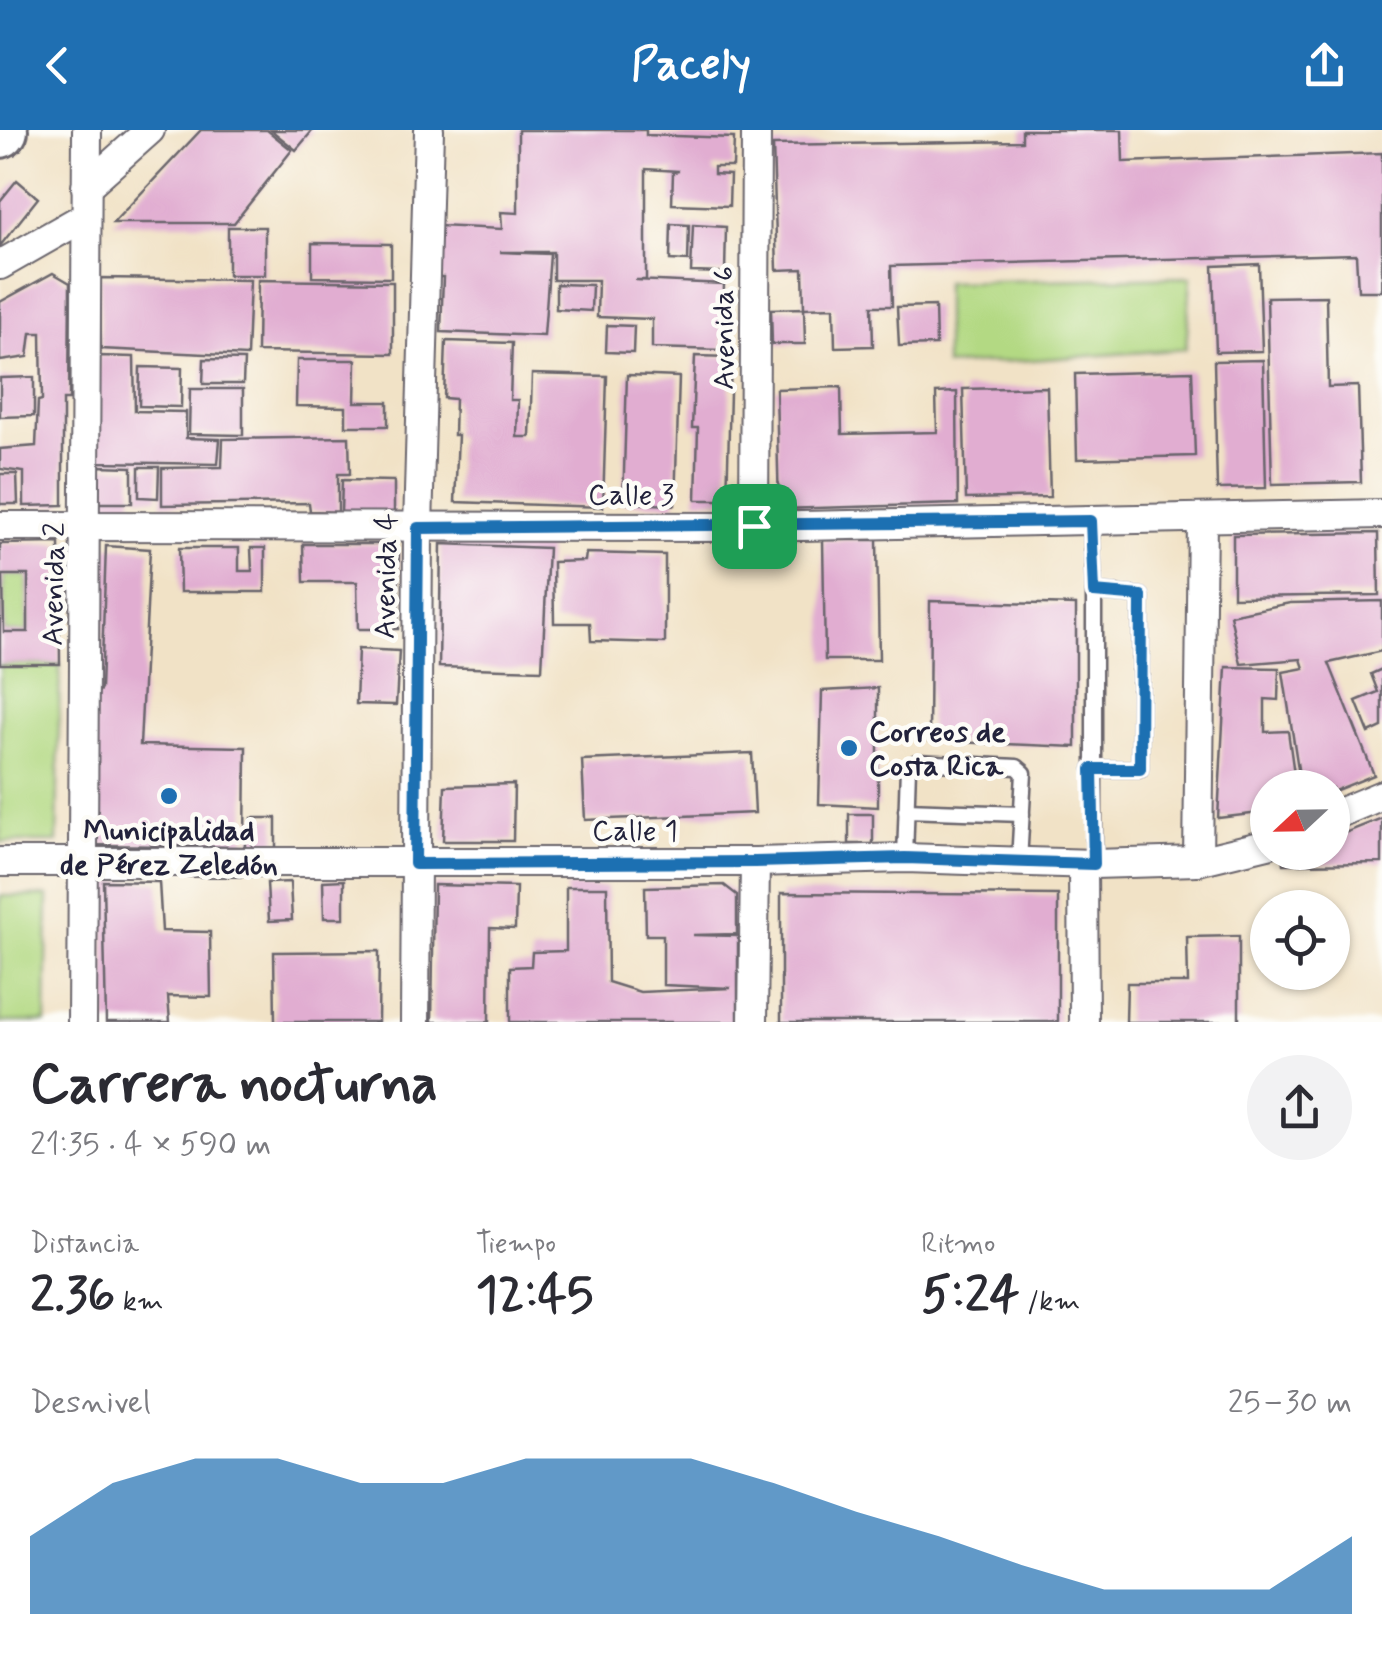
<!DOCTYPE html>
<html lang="es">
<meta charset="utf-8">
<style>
:root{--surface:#fff;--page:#f2f2f3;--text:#2b2b33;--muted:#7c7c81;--accent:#1f6fb2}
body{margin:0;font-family:Mynerve,sans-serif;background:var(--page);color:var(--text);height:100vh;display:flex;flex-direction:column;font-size:38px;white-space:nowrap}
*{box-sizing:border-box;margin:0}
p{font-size:32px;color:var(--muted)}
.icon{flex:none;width:55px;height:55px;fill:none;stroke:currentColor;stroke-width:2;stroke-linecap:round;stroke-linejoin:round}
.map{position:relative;height:892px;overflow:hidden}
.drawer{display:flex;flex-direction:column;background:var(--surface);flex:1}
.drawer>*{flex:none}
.needle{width:65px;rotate:248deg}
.fabs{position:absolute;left:1250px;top:640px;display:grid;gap:20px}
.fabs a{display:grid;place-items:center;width:100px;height:100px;border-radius:50%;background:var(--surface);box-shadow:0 2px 8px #0004;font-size:50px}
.pin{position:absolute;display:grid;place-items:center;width:85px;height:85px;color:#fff;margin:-42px;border-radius:20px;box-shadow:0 5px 15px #0006}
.round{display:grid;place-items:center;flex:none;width:105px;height:105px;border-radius:52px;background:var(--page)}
.summary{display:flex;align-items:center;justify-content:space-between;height:170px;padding:0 30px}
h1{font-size:55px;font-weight:700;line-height:75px}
.stats{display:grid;grid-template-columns:repeat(3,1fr);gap:15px;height:170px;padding:10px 30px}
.stats div{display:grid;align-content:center}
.stats b{font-size:50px;font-weight:700}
.stats small{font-size:28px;font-weight:400}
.stats p{font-size:28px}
.chart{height:280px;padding:20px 30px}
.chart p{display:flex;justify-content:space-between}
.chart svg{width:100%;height:180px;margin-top:10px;fill:var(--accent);opacity:.7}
header{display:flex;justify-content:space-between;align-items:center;height:130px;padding:0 30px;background:var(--accent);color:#fff;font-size:45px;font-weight:700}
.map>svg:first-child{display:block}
.green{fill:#b3d983;stroke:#6a7e5f;stroke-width:2.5}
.building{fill:#e1add1;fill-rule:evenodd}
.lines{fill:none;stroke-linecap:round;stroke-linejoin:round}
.lane-casing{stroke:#6a656c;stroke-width:19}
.street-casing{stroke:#6a656c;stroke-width:32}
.highway-casing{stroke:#6a656c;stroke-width:58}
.lane{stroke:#fff;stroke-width:14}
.street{stroke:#fff;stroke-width:28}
.highway{stroke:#fff;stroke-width:52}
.route-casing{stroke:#fff;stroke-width:20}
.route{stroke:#1f6fb2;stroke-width:12}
.poi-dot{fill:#1f6fb2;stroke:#fdfcf7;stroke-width:4}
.labels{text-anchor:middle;stroke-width:9;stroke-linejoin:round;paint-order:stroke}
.street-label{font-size:30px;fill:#22223b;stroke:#fdfcf7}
.poi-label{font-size:30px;font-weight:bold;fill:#22223b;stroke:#fdfcf7;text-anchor:start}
</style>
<header><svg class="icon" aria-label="back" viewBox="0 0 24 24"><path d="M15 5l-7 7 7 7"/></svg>Pacely<svg class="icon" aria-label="share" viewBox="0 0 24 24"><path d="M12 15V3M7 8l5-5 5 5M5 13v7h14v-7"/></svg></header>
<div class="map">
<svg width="1382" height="892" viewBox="0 0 1382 892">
<rect width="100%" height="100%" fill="#fdfcf7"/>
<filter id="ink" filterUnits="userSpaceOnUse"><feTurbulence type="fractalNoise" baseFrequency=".01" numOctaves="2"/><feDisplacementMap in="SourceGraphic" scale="20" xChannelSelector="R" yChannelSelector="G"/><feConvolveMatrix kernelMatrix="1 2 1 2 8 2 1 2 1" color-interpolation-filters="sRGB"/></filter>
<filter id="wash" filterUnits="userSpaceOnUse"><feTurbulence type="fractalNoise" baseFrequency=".0048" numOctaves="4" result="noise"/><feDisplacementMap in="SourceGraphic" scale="40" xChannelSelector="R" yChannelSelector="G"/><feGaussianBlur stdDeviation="2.25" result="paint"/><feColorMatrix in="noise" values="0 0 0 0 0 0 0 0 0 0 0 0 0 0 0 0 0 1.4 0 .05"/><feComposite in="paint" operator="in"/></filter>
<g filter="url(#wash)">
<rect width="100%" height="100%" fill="#f1e2c6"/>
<g class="green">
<path d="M1191 147 1186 219 945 236V152Z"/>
<path d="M3 445H28V502H4Z"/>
<path d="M0 534H60L57 712H0Z"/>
<path d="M0 766H48L46 892H0Z"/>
</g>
<g id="blocks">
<g class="building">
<path d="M201 0H267L292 20 234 93H113Z"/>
<path d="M271 0H313L296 20Z"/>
<path d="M518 0H646V5L734 8 733 37H714V44L730 45 729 76 672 74 673 42 679 41 646 39V150H635L724 154 722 220 652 218V189L597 187 598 150H553V122H500L550 124 544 206 441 202 443 147H436L438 96 502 99 501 82 518 83Z"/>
<path d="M1022 0H1122L1123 32 1382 23V161H1358L1356 124 891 136 892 176H872L873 216 835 217 834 177 804 178 803 139 777 140 773 15 1022 11Z"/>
<path d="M17 50 38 68 0 116V71Z"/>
<path d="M671 94 689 95 688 131 670 130Z"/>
<path d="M693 95 726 97 725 143 691 142Z"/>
<rect x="228" y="97" width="37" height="48"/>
<path d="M312 113 391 114V148L312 147Z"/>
<path d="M1259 134 1262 221 1216 222 1213 136Z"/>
<path d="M53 143 70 153 69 270H63V375L24 376V342L0 339V319L36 316 38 271 42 270 41 203H31L28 227 0 231V172Z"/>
<path d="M100 148 250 150 247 226 101 219Z"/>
<path d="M258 150 393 152V224L257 222Z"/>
<path d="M556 154 592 155 591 181 556 179Z"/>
<path d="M1326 166 1328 257 1358 256 1361 352 1272 354 1267 167Z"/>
<path d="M935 176 936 215 899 216 897 177Z"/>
<path d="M804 178 805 214H772L771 179Z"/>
<path d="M607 195 634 196 633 223 606 222Z"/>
<path d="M446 211 512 213 510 270H518L517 307H530L532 244 607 246 603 377 455 372 458 305H454L455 269 444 268Z"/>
<path d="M98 226 134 227 135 281 186 282V308L220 309 218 334 98 332Z"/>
<path d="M695 226 731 227 727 370H696L698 298H692Z"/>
<path d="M204 229 244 230 243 254H203Z"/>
<path d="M297 230H356L355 272H388V296H346V277L296 276Z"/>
<path d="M1263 230 1266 358 1217 359 1214 231Z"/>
<path d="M140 237 182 238 181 277 139 276Z"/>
<path d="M1192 241 1195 326 1077 329 1075 244Z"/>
<path d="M627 245 679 247 675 375 623 373Z"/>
<path d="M34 247V286L0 287V248Z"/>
<path d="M841 257 842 304 937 302 936 263 957 262 958 374 779 379 776 259Z"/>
<path d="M1047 257 1050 367 966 369 963 259Z"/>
<path d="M190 259H243V305L189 304Z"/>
<path d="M349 307 350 344H338V382L310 381 309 373 162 375V338L222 337 223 309Z"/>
<path d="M97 336 132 337V373H97Z"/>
<path d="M139 337H159L158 368 139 367Z"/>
<path d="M0 344H17L18 374H0Z"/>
<path d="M342 350 394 351V384L341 383Z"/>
<path d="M1378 403 1379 465 1233 467V405Z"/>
<path d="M823 410H877L879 530H825Z"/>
<path d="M59 413 60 534H0V414ZM3 445H28V502H4Z"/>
<path d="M303 414H387L399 424 398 499H358L357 452H304Z"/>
<path d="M441 414 548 418 542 540 439 537Z"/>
<path d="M106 416 150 419 140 615 246 617 245 717 93 715 94 568 101 559Z"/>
<path d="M179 418H239V441H252L251 418H265V462H180Z"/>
<path d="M586 423 665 425V513L591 511 590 493H554L553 432 585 431Z"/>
<path d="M930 471 1076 475V617L929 611Z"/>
<path d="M1382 471V521L1329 533 1374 645 1332 662V658H1301L1283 542 1304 538 1301 529 1241 534 1230 485 1290 473Z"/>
<path d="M358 519 399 521 396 575 356 574Z"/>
<path d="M1226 537 1279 538 1278 570 1265 569V602L1288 601 1296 658H1268V682L1218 688Z"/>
<path d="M1382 539V597L1369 603 1356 571 1378 562 1371 544Z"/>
<path d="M878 558V677L819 674 822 561Z"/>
<path d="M752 623 755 683 585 690 582 630Z"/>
<path d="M514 654 513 711H443L445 656Z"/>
<rect x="849" y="684" width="24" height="30"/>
<rect x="252" y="688" width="24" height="31"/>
<path d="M1382 688V733L1284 734 1283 727 1294 722H1332V708Z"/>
<path d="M344 750V788H324L323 751Z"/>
<path d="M103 751 159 752 162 801 210 802 211 867 168 866 170 892H106Z"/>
<path d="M290 752 292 790 269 791 267 753Z"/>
<path d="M434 755 516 757 515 799 490 798 489 892H432Z"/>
<path d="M724 755 737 765V804L693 805 738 806V892H510V837L531 836 532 822 566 821V757H607L608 852 640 862 731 858 663 855V805H646L645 757Z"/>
<path d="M781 763 1058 765V892H781Z"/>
<path d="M1239 806V892H1126L1127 853H1188L1187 807Z"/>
<path d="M379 821 378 892H275L274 822Z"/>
</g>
</g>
</g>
<g filter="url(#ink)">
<use href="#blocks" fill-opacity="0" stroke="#6a656c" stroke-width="2.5"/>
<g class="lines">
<g class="lane-casing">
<g id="lane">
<path d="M1091 391 1094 462"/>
<path d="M1092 639H1140L1141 466 1094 462V734"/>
<path d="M906 680 1022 684"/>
<path d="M905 728 908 637 917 632 1017 637 1024 643 1019 732"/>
</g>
</g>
<g class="street-casing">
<g id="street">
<path d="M86 57 150 0"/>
<path d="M0 135 86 86"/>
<path d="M0 396 754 397 1382 384"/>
<path d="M754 397 756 0"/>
<path d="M1332 686 1382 665"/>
<path d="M1198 731 1202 389"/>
<path d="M0 732H755L905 728 1094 734 1198 731 1268 714"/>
<path d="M1083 734 1084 892"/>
<path d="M82 892 87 0"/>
<path d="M415 892 418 398 429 0"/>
<path d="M753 892 755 732"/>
</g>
</g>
<g class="highway-casing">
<path id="highway" d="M0 1 1 0"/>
</g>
<use href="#lane" class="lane"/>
<use href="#street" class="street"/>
<use href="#highway" class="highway"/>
</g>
</g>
<g class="lines" filter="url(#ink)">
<g class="route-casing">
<path id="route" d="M1091 391 1094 462 1141 466 1140 639H1092L1094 734 905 728 755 732 415 734 418 398Z"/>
</g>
<use href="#route" class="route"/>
</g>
<g class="poi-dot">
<circle cx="849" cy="618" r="10"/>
<circle cx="169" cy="666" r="10"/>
</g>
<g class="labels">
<g class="street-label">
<text transform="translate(723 198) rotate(-90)" y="10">Avenida 6</text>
<text x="631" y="374">Calle 3</text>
<text transform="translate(385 446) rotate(-89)" y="10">Avenida 4</text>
<text transform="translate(53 454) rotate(-89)" y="10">Avenida 2</text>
<text x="635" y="710">Calle 1</text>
</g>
<g class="poi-label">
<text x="869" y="611">Correos de<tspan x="869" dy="34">Costa Rica</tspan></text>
<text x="169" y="710" text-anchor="middle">Municipalidad<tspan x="169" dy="34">de Pérez Zeledón</tspan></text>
</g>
</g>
</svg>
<div class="fabs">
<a><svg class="needle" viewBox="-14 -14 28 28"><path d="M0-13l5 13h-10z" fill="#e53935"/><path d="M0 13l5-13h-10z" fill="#7c7c81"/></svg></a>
<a><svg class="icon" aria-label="locate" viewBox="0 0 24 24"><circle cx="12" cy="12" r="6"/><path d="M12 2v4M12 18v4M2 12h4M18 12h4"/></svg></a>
</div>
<div class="pin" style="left:754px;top:396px;background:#1e9e55"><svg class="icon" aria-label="arrive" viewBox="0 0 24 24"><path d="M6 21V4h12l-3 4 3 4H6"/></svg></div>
</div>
<section class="drawer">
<div class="summary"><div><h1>Carrera nocturna</h1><p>21:35 · 4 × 590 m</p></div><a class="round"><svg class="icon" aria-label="share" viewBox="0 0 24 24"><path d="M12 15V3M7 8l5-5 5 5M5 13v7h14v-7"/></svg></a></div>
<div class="stats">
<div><p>Distancia</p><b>2.36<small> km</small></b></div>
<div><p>Tiempo</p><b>12:45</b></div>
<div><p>Ritmo</p><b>5:24<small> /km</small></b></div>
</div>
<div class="chart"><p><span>Desnivel</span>25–30 m</p>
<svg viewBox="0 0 160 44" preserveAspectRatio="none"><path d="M0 44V25L10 12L20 6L30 6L40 12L50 12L60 6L70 6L80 6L90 12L100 19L110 25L120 32L130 38L140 38L150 38L160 25V44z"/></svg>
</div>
</section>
